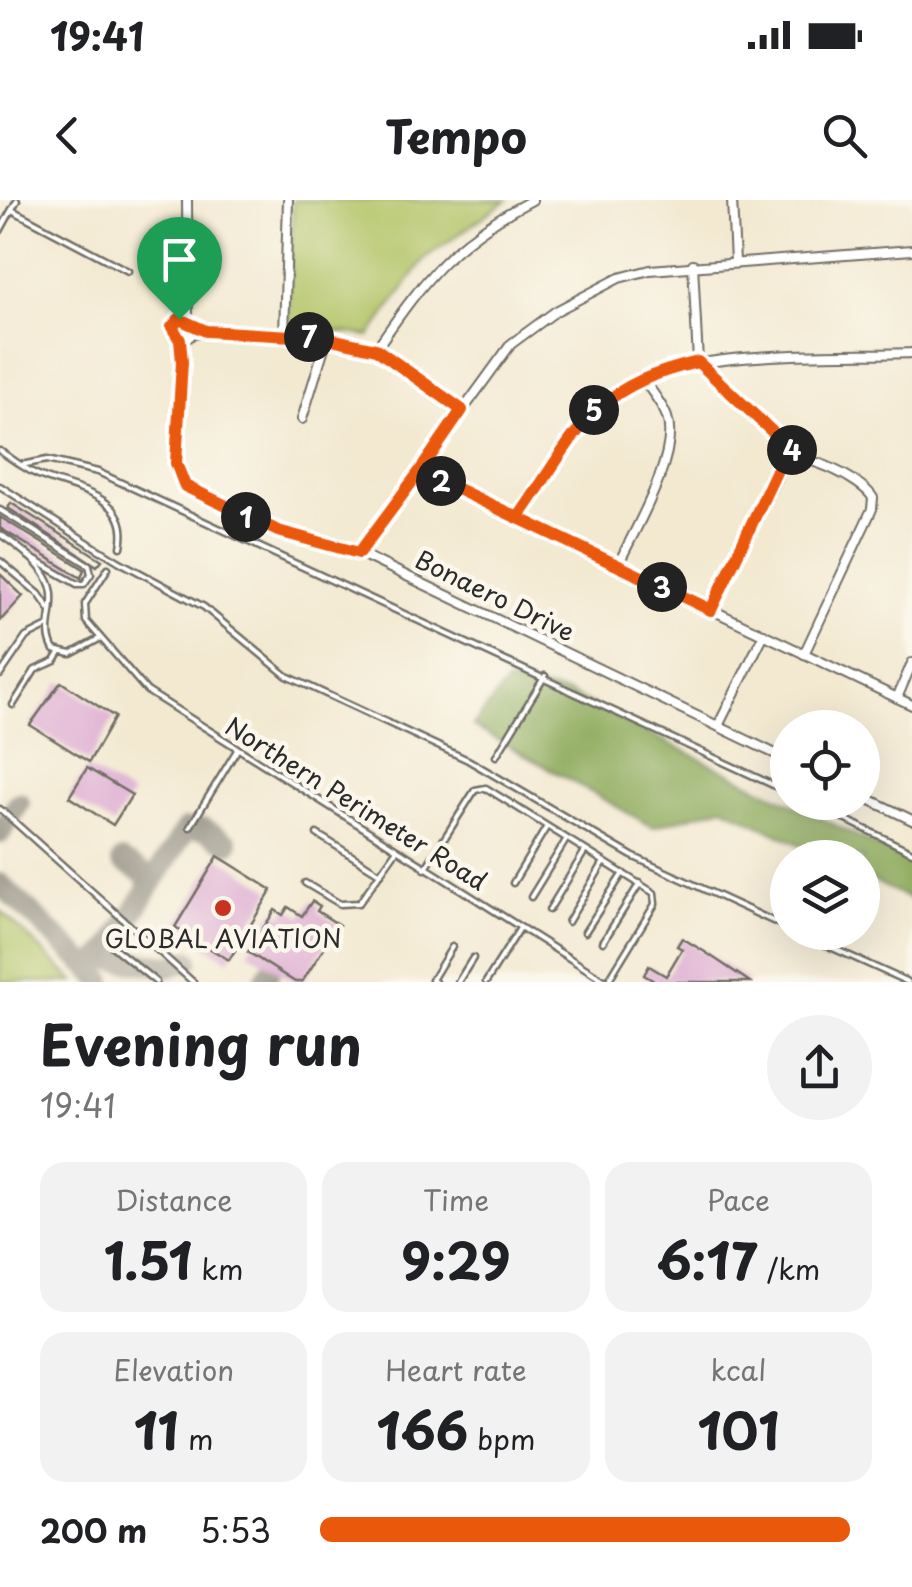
<!DOCTYPE html>
<style>
:root{--surface:#fff;--page:#f2f2f2;--text:#202124;--muted:#757577;--accent:#ea580c}
body{margin:0;font-family:"Playpen Sans",sans-serif;background:var(--page);color:var(--text);height:100vh;display:flex;flex-direction:column;font-size:38px;white-space:nowrap}
*{box-sizing:border-box;margin:0}
p{font-size:32px;color:var(--muted)}
.icon{flex:none;width:55px;height:55px;fill:none;stroke:currentColor;stroke-width:2;stroke-linecap:round;stroke-linejoin:round}
.map{position:relative;height:782px;overflow:hidden}
.panel{display:flex;flex-direction:column;background:var(--surface);flex:1}
.panel>*{flex:none}
.buttons{position:absolute;left:770px;top:510px;display:grid;gap:20px}
.buttons a{display:grid;place-items:center;width:110px;height:110px;border-radius:50%;background:var(--surface);box-shadow:0 10px 40px #0002;font-size:50px}
.pin{position:absolute;display:grid;place-items:center;width:85px;height:85px;color:#fff;margin:-102px -42px;border-radius:50% 50% 50% 0;rotate:-45deg;box-shadow:0 0 10px #0007}
.pin .icon{rotate:45deg}
.km{position:absolute;width:50px;height:50px;margin:-25px;border-radius:50%;background:#222;color:#fff;font-size:28px;line-height:50px;text-align:center}
.round{display:grid;place-items:center;flex:none;width:105px;height:105px;border-radius:52px;background:var(--page)}
.headline{display:flex;align-items:center;justify-content:space-between;height:170px;padding:0 40px}
h1{font-size:55px;font-weight:700;line-height:75px}
.figures{display:grid;grid-template-columns:repeat(3,1fr);gap:15px;height:170px;padding:10px 40px}
.figures div{display:grid;align-content:center;border-radius:25px;background:var(--page);text-align:center}
.figures b{font-size:50px;font-weight:700}
.figures small{font-size:28px;font-weight:400}
.figures p{font-size:28px}
ul{padding:0 40px;list-style:none;font-size:32px}
li{display:grid;grid-template-columns:160px 120px 1fr;align-items:center;height:75px}
li i{height:25px;border-radius:12px;background:var(--accent)}
.status{display:flex;justify-content:space-between;align-items:center;height:70px;padding:0 50px;background:var(--surface);direction:ltr}
.status svg{height:28px;fill:currentColor}
header{display:flex;justify-content:space-between;align-items:center;height:130px;padding:0 40px;background:var(--surface);font-size:45px;font-weight:700}
.map>svg:first-child{display:block}
.green{fill:#b2c467;stroke:#6e7849;stroke-width:2.5}
.forest{fill:#8daa5c;stroke:#5c6a44;stroke-width:2.5}
.lines{fill:none;stroke-linecap:round;stroke-linejoin:round}
.taxiway{stroke:#8f8a7e;stroke-width:22}
.building{fill:#dba6d0}
.lane-casing{stroke:#716e65;stroke-width:9}
.street-casing{stroke:#716e65;stroke-width:12}
.path{stroke:#716e65;stroke-width:2.5;stroke-dasharray:8 8;stroke-linecap:butt}
.lane{stroke:#fff;stroke-width:4}
.street{stroke:#fff;stroke-width:8}
.lane-bridge-casing{stroke:#716e65;stroke-width:9;stroke-linecap:butt}
.lane-bridge{stroke:#fff;stroke-width:4}
.route-casing{stroke:#fff;stroke-width:20}
.route{stroke:#ea580c;stroke-width:12}
.poi-dot{fill:#c8321e;stroke:#fbf7ec;stroke-width:4}
.labels{text-anchor:middle;stroke-width:9;stroke-linejoin:round;paint-order:stroke}
.street-label{font-size:25px;fill:#2b2b2b;stroke:#fbf7ec}
.poi-label{font-size:25px;fill:#2b2b2b;stroke:#fbf7ec}
</style>
<div class="status"><b>19:41</b><svg viewBox="0 0 49 12"><path d="M0 12V9h3v3zM5 12V6h3v6zM10 12V3h3v9zM15 12V0h3v12zM26 1h20v11H26zM47 4h2v5h-2z"/></svg></div>
<header><svg class="icon" aria-label="back" viewBox="0 0 24 24"><path d="M15 5l-7 7 7 7"/></svg>Tempo<svg class="icon" aria-label="search" viewBox="0 0 24 24"><circle cx="10" cy="10" r="6"/><path d="M15 15l6 6"/></svg></header>
<div class="map">
<svg width="912" height="782" viewBox="0 0 912 782">
<rect width="100%" height="100%" fill="#fbf7ec"/>
<filter id="ink" filterUnits="userSpaceOnUse"><feTurbulence type="fractalNoise" baseFrequency=".01" numOctaves="2"/><feDisplacementMap in="SourceGraphic" scale="20" xChannelSelector="R" yChannelSelector="G"/><feConvolveMatrix kernelMatrix="1 2 1 2 8 2 1 2 1" color-interpolation-filters="sRGB"/></filter>
<filter id="wash" filterUnits="userSpaceOnUse"><feTurbulence type="fractalNoise" baseFrequency=".0048" numOctaves="4" result="noise"/><feDisplacementMap in="SourceGraphic" scale="40" xChannelSelector="R" yChannelSelector="G"/><feGaussianBlur stdDeviation="2.25" result="paint"/><feColorMatrix in="noise" values="0 0 0 0 0 0 0 0 0 0 0 0 0 0 0 0 0 1.4 0 .05"/><feComposite in="paint" operator="in"/></filter>
<g filter="url(#wash)">
<rect width="100%" height="100%" fill="#f3e9d1"/>
<g class="green">
<path d="M293 0H507L425 58 370 136 288 125Z"/>
<path d="M0 710 75 782H0Z"/>
</g>
<path class="forest" d="M507 482 569 494 912 663V700L863 676 862 658 825 657 723 607 653 627 473 526Z"/>
<g class="lines">
<g class="taxiway">
<path d="M0 633 19 603"/>
<path d="M122 661 148 676 147 690"/>
<path d="M0 684 102 780"/>
<path d="M102 758 170 766 188 760"/>
<path d="M97 775 96 763 109 751 186 629H204L228 643"/>
<path d="M264 782 269 773"/>
</g>
</g>
<g id="blocks">
<g class="building">
<path d="M11 303 102 360 97 366 8 308Z"/>
<path d="M0 317 84 369 81 378 0 328Z"/>
<path d="M0 374 23 396 0 421Z"/>
<path d="M61 482 115 517 89 562 30 525Z"/>
<path d="M87 568 132 595 113 625 69 597Z"/>
<path d="M218 656 272 690 229 760 175 727Z"/>
<path d="M312 701 320 706 317 711 339 725 302 782H295L248 752 275 710 283 715 288 707 302 716Z"/>
<path d="M682 738 705 752 750 782H656L644 775 649 766 666 776 682 749 677 746Z"/>
</g>
</g>
</g>
<g filter="url(#ink)">
<use href="#blocks" fill-opacity="0" stroke="#716e65" stroke-width="2.5"/>
<g class="lines">
<g class="lane-casing">
<g id="lane">
<path d="M12 10 128 71"/>
<path d="M0 31 17 0"/>
<path d="M0 251C11 258 22 267 34 273 68 290 133 292 121 347"/>
<path d="M21 265 47 260 98 272 788 592"/>
<path d="M0 286 101 351"/>
<path d="M0 310 89 365 91 374 84 384H77L28 356"/>
<path d="M0 334C19 347 50 369 52 394 54 415 43 430 54 450L71 454 99 439"/>
<path d="M0 361 39 394 50 410"/>
<path d="M120 362 204 407 287 476 468 560 632 656 788 728"/>
<path d="M108 368 85 404 86 421 147 491 607 782"/>
<path d="M0 475 26 437 48 426"/>
<path d="M13 505 35 470 55 461 60 453"/>
<path d="M496 556 545 476"/>
<path d="M810 602 912 652"/>
<path d="M0 609 193 782"/>
<path d="M190 627 237 550"/>
<path d="M317 634 381 674"/>
<path d="M425 669 475 590 486 588 654 693 655 704 608 781"/>
<path d="M305 683 340 704 359 703 396 651"/>
<path d="M513 683 546 628"/>
<path d="M531 697 566 640"/>
<path d="M549 710 585 651"/>
<path d="M568 722 604 662"/>
<path d="M585 732 623 673"/>
<path d="M797 732 908 782"/>
<path d="M603 742 640 683"/>
<path d="M112 746 156 782"/>
<path d="M435 782 432 780 452 747"/>
<path d="M458 782 473 758"/>
<path d="M486 782 520 728"/>
</g>
</g>
<g class="street-casing">
<g id="street">
<path d="M187 0 188 120"/>
<path d="M732 0 735 62"/>
<path d="M693 64 698 162"/>
<circle cx="183" cy="129" r="10"/>
<path d="M193 133C242 130 335 129 379 151 409 166 436 191 463 210"/>
<path d="M284 135 288 0"/>
<path d="M180 139 176 263 185 286 209 301 277 331 359 353 788 560"/>
<path d="M376 149C425 78 454 40 532 0"/>
<path d="M302 219 327 138"/>
<path d="M420 271 912 505"/>
<path d="M518 318C545 280 570 231 604 200 663 146 833 156 912 153"/>
<path d="M359 353 511 144 556 111 619 78 650 70 912 50"/>
<path d="M618 365C634 331 680 254 667 217 662 203 650 189 641 177"/>
<path d="M711 410 786 259C805 252 863 280 873 298L872 309 804 454"/>
<path d="M897 498 912 463"/>
<path d="M718 526 764 434"/>
<path d="M862 596 912 620"/>
</g>
</g>
<path class="path" d="M707 170 792 250"/>
<use href="#lane" class="lane"/>
<use href="#street" class="street"/>
<g class="lane-bridge-casing">
<path id="lane-bridge" d="M102 351 120 362"/>
</g>
<use href="#lane-bridge" class="lane-bridge"/>
</g>
</g>
<g class="lines" filter="url(#ink)">
<g class="route-casing">
<path id="route" d="M179 119 172 127 180 140 182 162 176 263 185 286 278 331 359 353 420 271 711 410 778 268 786 259 798 256 698 162C589 187 578 232 518 318L420 271 462 210 376 149 327 138 206 131 179 119"/>
</g>
<use href="#route" class="route"/>
</g>
<circle class="poi-dot" cx="223" cy="708" r="10"/>
<g class="labels">
<g class="street-label">
<text transform="translate(495 396) rotate(26)" y="9">Bonaero Drive</text>
<text transform="translate(356 604) rotate(32)" y="9">Northern Perimeter Road</text>
</g>
<g class="poi-label">
<text x="223" y="748">GLOBAL AVIATION</text>
</g>
</g>
</svg>
<div class="buttons">
<a><svg class="icon" aria-label="locate" viewBox="0 0 24 24"><circle cx="12" cy="12" r="6"/><path d="M12 2v4M12 18v4M2 12h4M18 12h4"/></svg></a>
<a><svg class="icon" aria-label="layers" viewBox="0 0 24 24"><path d="M12 4l9 5-9 5-9-5zM3 14l9 5 9-5"/></svg></a>
</div>
<div class="pin" style="left:179px;top:119px;background:#1e9e55"><svg class="icon" aria-label="arrive" viewBox="0 0 24 24"><path d="M6 21V4h12l-3 4 3 4H6"/></svg></div>
<b class="km" style="left:246px;top:317px">1</b>
<b class="km" style="left:441px;top:281px">2</b>
<b class="km" style="left:662px;top:387px">3</b>
<b class="km" style="left:792px;top:250px">4</b>
<b class="km" style="left:594px;top:210px">5</b>
<b class="km" style="left:309px;top:137px">7</b>
</div>
<section class="panel">
<div class="headline"><div><h1>Evening run</h1><p>19:41</p></div><a class="round"><svg class="icon" aria-label="share" viewBox="0 0 24 24"><path d="M12 15V3M7 8l5-5 5 5M5 13v7h14v-7"/></svg></a></div>
<div class="figures">
<div><p>Distance</p><b>1.51<small> km</small></b></div>
<div><p>Time</p><b>9:29</b></div>
<div><p>Pace</p><b>6:17<small> /km</small></b></div>
</div>
<div class="figures">
<div><p>Elevation</p><b>11<small> m</small></b></div>
<div><p>Heart rate</p><b>166<small> bpm</small></b></div>
<div><p>kcal</p><b>101</b></div>
</div>
<ul>
<li><b>200 m</b>5:53<i style="width:96%"></i></li>
</ul>
</section>
